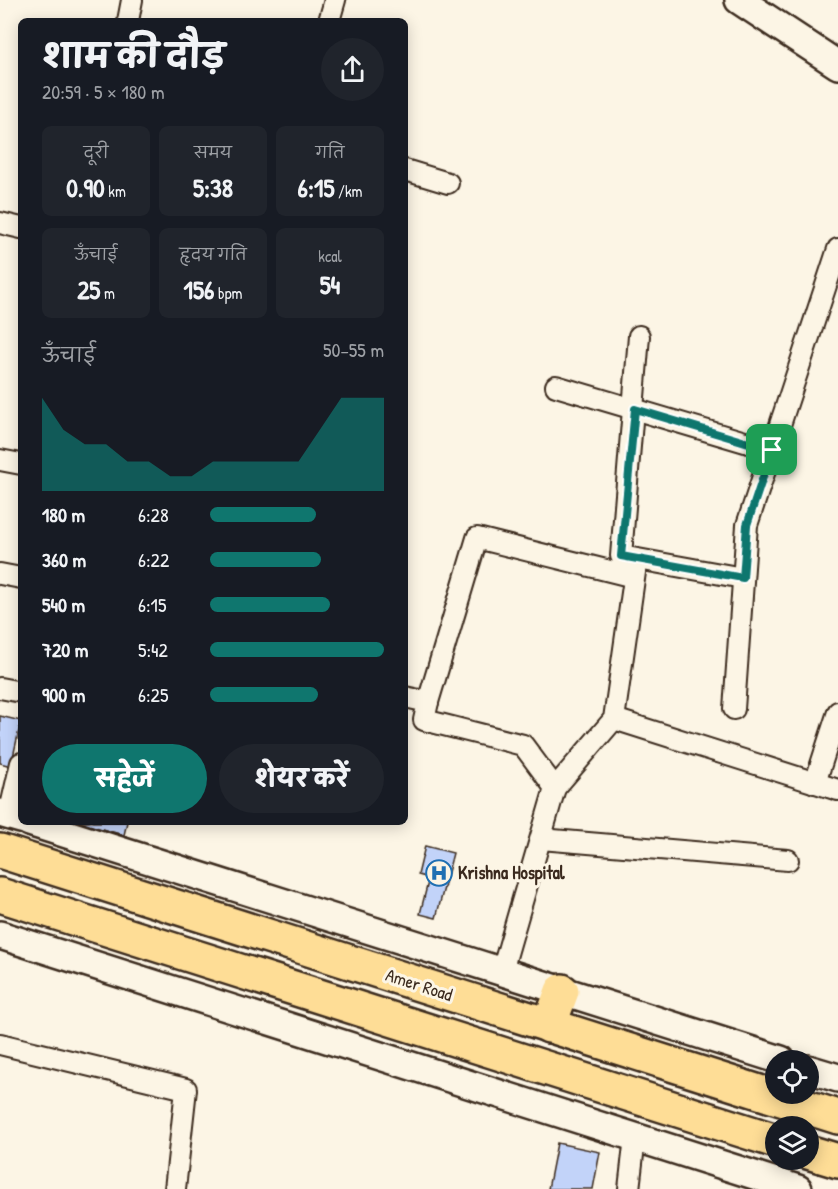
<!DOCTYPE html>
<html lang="hi">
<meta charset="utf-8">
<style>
:root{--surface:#171b24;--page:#20242c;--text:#f1f3f6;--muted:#9ea1a6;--accent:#0f766e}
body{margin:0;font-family:"Patrick Hand","Playpen Sans Deva",sans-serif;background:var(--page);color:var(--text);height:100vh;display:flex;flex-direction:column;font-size:22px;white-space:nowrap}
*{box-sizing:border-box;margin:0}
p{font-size:20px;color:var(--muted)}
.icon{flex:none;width:33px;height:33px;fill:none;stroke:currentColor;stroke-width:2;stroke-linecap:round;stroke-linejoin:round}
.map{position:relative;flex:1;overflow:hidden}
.details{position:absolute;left:18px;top:18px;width:390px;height:807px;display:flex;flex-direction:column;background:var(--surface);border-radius:9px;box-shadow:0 3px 15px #0003}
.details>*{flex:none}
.controls{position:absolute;left:765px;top:1050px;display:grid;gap:12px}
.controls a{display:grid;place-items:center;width:54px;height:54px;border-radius:50%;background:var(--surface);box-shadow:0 3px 15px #0003;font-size:30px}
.pin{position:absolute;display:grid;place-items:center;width:51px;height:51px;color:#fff;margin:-26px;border-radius:12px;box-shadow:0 3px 9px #0006}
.round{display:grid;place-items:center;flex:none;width:63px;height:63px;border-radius:32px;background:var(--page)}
.headline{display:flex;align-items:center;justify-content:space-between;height:102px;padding:0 24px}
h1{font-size:33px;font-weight:800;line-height:45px}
.stats{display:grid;grid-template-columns:repeat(3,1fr);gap:9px;height:102px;padding:6px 24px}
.stats div{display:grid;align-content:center;border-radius:9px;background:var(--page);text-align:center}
.stats b{font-size:26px;font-weight:800}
.stats small{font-size:16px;font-weight:400}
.stats p{font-size:16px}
.chart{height:168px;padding:12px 24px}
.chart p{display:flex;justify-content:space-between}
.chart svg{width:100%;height:108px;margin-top:6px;fill:var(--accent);opacity:.7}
.primary-button{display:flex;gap:12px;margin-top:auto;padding:12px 24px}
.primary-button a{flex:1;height:69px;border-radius:36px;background:var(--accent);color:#fff;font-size:24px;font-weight:800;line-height:69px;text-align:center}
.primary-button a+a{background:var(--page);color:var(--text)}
ul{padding:0 24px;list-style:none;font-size:20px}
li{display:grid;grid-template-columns:96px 72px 1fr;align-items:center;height:45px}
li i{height:15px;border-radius:8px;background:var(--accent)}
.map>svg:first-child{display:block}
.building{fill:#c2d3f9;stroke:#3b2a1e;stroke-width:1.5}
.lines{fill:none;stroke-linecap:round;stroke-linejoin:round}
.street-casing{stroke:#3b2a1e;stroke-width:24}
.secondary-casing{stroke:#3b2a1e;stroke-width:32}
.highway-casing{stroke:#3b2a1e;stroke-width:38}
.street{stroke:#fcf5e5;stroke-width:20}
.secondary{stroke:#fcf5e5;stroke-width:27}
.highway{stroke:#fedd96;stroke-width:33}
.route-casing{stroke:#fff;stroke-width:12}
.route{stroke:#0f766e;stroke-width:8}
.labels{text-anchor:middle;stroke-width:6;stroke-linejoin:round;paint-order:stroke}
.poi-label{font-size:18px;font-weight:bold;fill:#3b2a1e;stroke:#fcf5e5;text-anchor:start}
.street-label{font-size:18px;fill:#3b2a1e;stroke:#fcf5e5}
</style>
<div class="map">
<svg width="838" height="1189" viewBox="0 0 838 1189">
<rect width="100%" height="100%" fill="#fcf5e5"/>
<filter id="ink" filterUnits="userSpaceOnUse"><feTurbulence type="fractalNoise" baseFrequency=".0167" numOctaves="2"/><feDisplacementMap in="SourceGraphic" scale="12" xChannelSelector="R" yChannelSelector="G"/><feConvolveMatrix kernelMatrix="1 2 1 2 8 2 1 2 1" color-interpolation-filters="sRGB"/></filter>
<g filter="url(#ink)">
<g class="building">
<path d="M0 716 21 721 11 766 0 763Z"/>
<path d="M76 822H127L124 835Z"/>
<path d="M425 846 453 853 436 918 420 914 429 878 418 875Z"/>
<path d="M557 1143 600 1152 593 1189H548Z"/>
</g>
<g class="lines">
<g class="street-casing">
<g id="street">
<path d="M128 21 132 0"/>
<path d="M329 21 335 0"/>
<path d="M405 170 448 183"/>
<path d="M0 223 21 228"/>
<path d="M639 336 621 556 743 578"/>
<path d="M556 386 772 450"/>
<path d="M0 460 21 464"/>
<path d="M0 574 21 578"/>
<path d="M0 688 21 692"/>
<path d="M405 697 428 702 424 720 523 745 555 788 502 971"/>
<path d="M428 702 477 538 634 577"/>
<path d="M734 709 747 525 838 249"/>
<path d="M614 719 838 790"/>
<path d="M815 783 838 712"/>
<path d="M555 788 614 719 636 565"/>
<path d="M9 815 21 763"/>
<path d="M541 839 788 860"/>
<path d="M0 1044 186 1089 175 1189"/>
<path d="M629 1189 635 1137"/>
</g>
</g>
<g class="secondary-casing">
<g id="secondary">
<path d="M739 0 838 65"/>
<path d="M0 813 21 819"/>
<path d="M29 822 781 1060"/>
<path d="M0 935 798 1189"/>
<path d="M808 1069 838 1078"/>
</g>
</g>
<g class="highway-casing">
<g id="highway">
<path d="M0 851 838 1117"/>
<path d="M0 895 776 1141"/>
<path d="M549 1026 562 991"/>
<path d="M808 1152 838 1161"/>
</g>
</g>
<use href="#street" class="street"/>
<use href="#secondary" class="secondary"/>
<use href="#highway" class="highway"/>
</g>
</g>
<g class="lines" filter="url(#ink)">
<g class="route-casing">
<path id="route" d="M635 409 772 450 747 525 743 578 621 556Z"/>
</g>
<use href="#route" class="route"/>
</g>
<defs>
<g id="hospital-ring" transform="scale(1.35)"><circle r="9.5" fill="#fcf5e5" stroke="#1f6fb2" stroke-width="1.5"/><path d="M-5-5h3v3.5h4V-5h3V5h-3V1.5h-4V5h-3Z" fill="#1f6fb2"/></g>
</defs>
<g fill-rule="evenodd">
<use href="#hospital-ring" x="439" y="873"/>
</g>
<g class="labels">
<g class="poi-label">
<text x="458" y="879">Krishna Hospital</text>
</g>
<g class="street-label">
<text transform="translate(419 985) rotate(18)" y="6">Amer Road</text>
</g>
</g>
</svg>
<div class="controls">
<a><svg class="icon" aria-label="locate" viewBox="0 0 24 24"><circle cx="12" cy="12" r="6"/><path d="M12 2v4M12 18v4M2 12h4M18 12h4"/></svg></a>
<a><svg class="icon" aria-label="layers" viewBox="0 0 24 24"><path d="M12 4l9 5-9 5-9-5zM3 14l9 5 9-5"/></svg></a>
</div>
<div class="pin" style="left:772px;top:450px;background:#1e9e55"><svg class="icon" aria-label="arrive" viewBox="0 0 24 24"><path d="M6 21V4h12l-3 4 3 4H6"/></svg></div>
<section class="details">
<div class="headline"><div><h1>शाम की दौड़</h1><p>20:59 · 5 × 180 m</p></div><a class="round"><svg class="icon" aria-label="share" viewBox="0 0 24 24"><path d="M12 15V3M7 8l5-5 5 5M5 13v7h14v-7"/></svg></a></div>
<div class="stats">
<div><p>दूरी</p><b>0.90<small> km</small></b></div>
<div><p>समय</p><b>5:38</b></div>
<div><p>गति</p><b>6:15<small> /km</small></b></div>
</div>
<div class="stats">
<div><p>ऊँचाई</p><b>25<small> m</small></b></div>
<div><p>हृदय गति</p><b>156<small> bpm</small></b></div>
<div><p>kcal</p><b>54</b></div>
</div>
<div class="chart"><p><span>ऊँचाई</span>50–55 m</p>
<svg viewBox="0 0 160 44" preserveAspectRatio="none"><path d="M0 44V6L10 19L20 25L30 25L40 32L50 32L60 38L70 38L80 32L90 32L100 32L110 32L120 32L130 19L140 6L150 6L160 6V44z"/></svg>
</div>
<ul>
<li><b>180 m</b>6:28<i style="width:61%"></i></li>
<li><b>360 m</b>6:22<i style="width:64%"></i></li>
<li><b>540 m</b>6:15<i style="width:69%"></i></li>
<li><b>720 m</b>5:42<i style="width:100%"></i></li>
<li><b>900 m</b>6:25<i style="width:62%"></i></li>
</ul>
<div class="primary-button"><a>सहेजें</a><a>शेयर करें</a></div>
</section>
</div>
